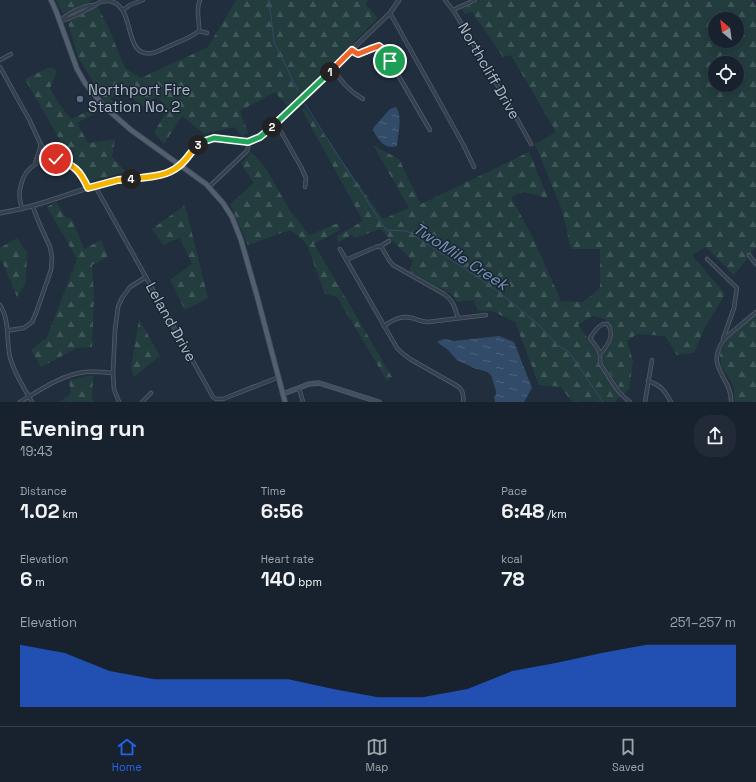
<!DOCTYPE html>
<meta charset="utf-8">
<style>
:root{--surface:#18222e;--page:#212a36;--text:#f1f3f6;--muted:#9fa4aa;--line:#363f4a;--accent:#2563eb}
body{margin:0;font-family:"Space Grotesk",sans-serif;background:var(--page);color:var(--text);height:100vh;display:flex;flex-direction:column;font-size:15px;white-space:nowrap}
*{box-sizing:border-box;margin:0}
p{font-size:13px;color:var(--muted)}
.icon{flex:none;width:22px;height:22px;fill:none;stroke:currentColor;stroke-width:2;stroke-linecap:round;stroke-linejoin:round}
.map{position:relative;height:402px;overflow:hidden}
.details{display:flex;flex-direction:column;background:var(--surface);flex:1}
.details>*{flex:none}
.needle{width:26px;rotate:331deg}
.tools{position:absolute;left:708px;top:12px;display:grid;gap:8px}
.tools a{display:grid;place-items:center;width:36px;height:36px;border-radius:50%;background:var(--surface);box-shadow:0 2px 10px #0003,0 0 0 1px var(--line);font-size:20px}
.pin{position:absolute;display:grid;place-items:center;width:34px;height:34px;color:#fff;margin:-17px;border:2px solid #fff;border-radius:50%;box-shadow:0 1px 4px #0007}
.km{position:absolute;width:20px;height:20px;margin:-10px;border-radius:50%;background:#222;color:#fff;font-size:11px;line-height:20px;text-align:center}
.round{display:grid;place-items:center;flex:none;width:42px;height:42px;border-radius:16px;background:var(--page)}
.headline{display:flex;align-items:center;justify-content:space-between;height:68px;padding:0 20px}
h1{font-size:22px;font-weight:800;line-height:30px}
.stats{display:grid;grid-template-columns:repeat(3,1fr);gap:6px;height:68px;padding:4px 20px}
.stats div{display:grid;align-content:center}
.stats b{font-size:20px;font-weight:800}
.stats small{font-size:11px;font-weight:400}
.stats p{font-size:11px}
.chart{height:112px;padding:8px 20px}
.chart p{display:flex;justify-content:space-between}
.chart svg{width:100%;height:72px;margin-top:4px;fill:var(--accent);opacity:.7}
.tabs{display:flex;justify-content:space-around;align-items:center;height:56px;border-top:1px solid var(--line);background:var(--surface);font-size:11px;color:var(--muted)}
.tabs a{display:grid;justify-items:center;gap:2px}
.tabs .selected{color:var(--accent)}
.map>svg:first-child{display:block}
.forest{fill:url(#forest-firs);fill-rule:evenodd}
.water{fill:url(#water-ripples)}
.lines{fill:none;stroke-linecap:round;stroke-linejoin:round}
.stream{stroke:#324b68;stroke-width:1}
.minor-casing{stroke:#535e6c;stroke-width:4.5}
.tertiary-casing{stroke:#535e6c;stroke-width:5}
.secondary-casing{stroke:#535e6c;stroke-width:5.5}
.primary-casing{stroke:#3e4957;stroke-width:6}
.minor{stroke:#35404e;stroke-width:3}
.tertiary{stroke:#35404e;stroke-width:3.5}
.secondary{stroke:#424f62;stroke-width:4}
.primary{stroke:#525f6f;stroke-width:4.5}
.split-1-casing{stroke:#fff;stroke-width:8}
.split-2-casing{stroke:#fff;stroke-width:8}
.split-3-casing{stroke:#fff;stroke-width:8}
.split-4-casing{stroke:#fff;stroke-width:8}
.split-5-casing{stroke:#fff;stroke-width:8}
.split-1{stroke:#f0652b;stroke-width:5}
.split-2{stroke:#22a559;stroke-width:5}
.split-3{stroke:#22a559;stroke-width:5}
.split-4{stroke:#f5b400;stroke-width:5}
.split-5{stroke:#f5b400;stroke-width:5}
.service-dot{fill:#5c6f8a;stroke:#1a2533;stroke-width:1.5}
.labels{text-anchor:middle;stroke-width:3;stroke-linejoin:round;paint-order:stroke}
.street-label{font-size:15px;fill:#b0bbca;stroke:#1a2533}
.poi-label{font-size:15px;fill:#b0bbca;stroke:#1a2533;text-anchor:start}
.water-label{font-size:16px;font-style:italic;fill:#7493b5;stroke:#1a2533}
</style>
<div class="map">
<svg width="756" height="402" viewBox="0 0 756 402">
<defs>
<pattern id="forest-firs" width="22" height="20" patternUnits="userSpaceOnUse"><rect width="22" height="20" fill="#233d3f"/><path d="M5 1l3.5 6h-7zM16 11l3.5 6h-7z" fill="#405759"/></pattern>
<pattern id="water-ripples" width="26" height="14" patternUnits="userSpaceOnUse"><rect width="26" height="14" fill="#324b68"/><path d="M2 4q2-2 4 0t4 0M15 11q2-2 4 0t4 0" fill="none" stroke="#4d637c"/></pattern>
</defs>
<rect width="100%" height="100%" fill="#202e3e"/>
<g class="forest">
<path d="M56 0H94L63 14Z"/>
<path d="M236 0H368L365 4 378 18 342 55 287 106 275 92 240 111 248 133 242 136 234 127 204 134 182 116 164 144 154 133 168 108 157 97 143 106 125 92 110 98 119 110 117 113 105 101 78 57 68 23 97 6 106 22 125 68 141 78 208 47Z"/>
<path d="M481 0H752L756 7V247L734 275 706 247 692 255 725 294 704 329 694 353 677 355 665 336 637 334 627 341 633 361 629 389 625 393H623L603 362 602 356 610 347 614 330 605 319 592 316 578 325 597 352 598 364 620 396 615 402H572L561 387 539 385 515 322 492 311H478L473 300 457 302 453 295 409 271 413 261 380 229 355 238 351 235 338 243 337 236 363 221 302 110 305 108 383 219 409 208 373 145 399 159 421 204 529 152 548 198 523 192 511 197 533 238 561 301 583 302 600 288V249H571L562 210 535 144 556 132 511 55 503 57 472 12 465 14 462 9ZM715 19H737V41H715ZM715 63H737V85H715Z"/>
<path d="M50 67 57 71 50 88 60 105 71 119 95 108 98 112 77 123 88 143 115 139 112 157 126 172 90 181 85 173 69 158 73 152 61 142 25 79Z"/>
<path d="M251 152 265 167 289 209 309 235 338 223 340 230 314 244 392 377 387 381 337 297 325 294 307 245 300 237 290 230 248 245 230 204 254 183 241 164Z"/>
<path d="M56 202 66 217 72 219 84 249 101 240 108 257 92 265 94 297 92 347 77 348 41 367 31 350 47 337 77 259 47 207Z"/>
<path d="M185 205 208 298 185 310 170 280 192 264 180 238 163 245 152 229Z"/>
<path d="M17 238 27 252 26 282 17 297 2 261 0 260V248Z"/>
<path d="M756 314V402H734V386L721 366 720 354 727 339Z"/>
<path d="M139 319 160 356 134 377 131 368Z"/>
<path d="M93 375 92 398 93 402H59L71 394 69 380Z"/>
</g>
<g class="water">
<path d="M396 107C403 118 398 133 397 146 385 150 378 140 373 130L374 127 390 109Z"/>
<path d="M499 336 514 342 532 388 524 402H495L494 397 496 394V391L491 375 487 372 474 368 457 360 448 350 437 342C443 338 446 339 453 341Z"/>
</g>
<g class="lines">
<g class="stream">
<path d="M269 0 274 42 298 91"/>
<path d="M305 104 386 230 407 231 476 276 505 297 539 325 557 345 569 352 603 402"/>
</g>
<g class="minor-casing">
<g id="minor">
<path d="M445 0 455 13 515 115 531 144"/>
<path d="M123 10 130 5 143 0"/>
<path d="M453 10 475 0"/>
<path d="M390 13 463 144 474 167"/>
<path d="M60 21C69 20 79 14 88 9 96 5 100 0 110 1 137 7 122 58 152 53 158 52 163 49 169 46 179 42 190 38 199 31L207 33"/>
<path d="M60 21C67 14 84 5 94 5"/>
<path d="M199 31C200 21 195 10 200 0"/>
<path d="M352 50 355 53 358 54 376 47H379L383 49 430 130"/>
<path d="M0 60 11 54"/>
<path d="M0 67 30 121 41 145 35 164"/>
<path d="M333 68C340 81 349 91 363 99"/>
<path d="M276 123 301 167 306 178 305 187"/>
<path d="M41 145 48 153 56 159"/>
<path d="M95 186 213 397 216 399H223L279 377"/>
<path d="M209 187 247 151 248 148 249 142"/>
<path d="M22 209C20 201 18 193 21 185 25 166 45 154 64 162 69 164 75 167 79 172 83 176 85 182 88 188"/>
<path d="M381 246 389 260 393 265 444 294C453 300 455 308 458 318"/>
<path d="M340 249 397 348 402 353 410 359 459 387C463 391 464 396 463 402"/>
<path d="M749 255 756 264"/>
<path d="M707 259 737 288 734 308 723 339"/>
<path d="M346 260 376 247 381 246 389 241"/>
<path d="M0 305C10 320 6 340 10 357 14 373 24 388 32 402"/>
<path d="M603 324H607L609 326C614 336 607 347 600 354L598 349 590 338C593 333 598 326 603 324Z"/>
<path d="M384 326C393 320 401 315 412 318 418 320 423 322 428 322L486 315"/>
<path d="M8 330H11L24 328 32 322 36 313 51 270 52 257 50 247 39 223 33 207"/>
<path d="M600 354V362L601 365C610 378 617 393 630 402"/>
<path d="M648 381C661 385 665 391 671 402"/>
<path d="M299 388 303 402"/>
<path d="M20 402C40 390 61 375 85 372 94 371 104 372 113 373"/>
<path d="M119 402 114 389 113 373 115 330 118 307 122 298 130 287 146 277"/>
<path d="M142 402 151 393"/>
<path d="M645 402 652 360"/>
<path d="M731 402C732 376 703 368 725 338L756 312"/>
</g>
</g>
<g class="tertiary-casing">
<path id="tertiary" d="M0 213C41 207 77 189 117 180 134 177 152 179 168 173 173 171 178 168 181 165 189 156 195 144 207 140 221 135 237 144 249 141 256 140 261 137 265 133L390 13 399 0"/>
</g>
<g class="secondary-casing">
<path id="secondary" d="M283 394 309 384 319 383 379 402"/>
</g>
<g class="primary-casing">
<path id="primary" d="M51 0 56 11 77 69 85 83 97 98 108 110 131 130 206 184 223 203 232 217 241 240 257 296 285 402"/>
</g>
<use href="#minor" class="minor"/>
<use href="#tertiary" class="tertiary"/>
<use href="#secondary" class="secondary"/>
<use href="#primary" class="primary"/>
</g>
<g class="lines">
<g class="split-1-casing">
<path id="split-1" d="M330 72 352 50 356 53 358 54 373 48 379 46 385 51 390 61"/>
</g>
<g class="split-2-casing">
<path id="split-2" d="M272 127 330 72"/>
</g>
<g class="split-3-casing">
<path id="split-3" d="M198 145 205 141 214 138 248 142 260 137 272 127"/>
</g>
<g class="split-4-casing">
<path id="split-4" d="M131 179C147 177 166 177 179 166 187 160 191 151 198 145"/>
</g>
<g class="split-5-casing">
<path id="split-5" d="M56 159C74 165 80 170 88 188L118 180 131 179"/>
</g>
<use href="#split-1" class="split-1"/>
<use href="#split-2" class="split-2"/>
<use href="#split-3" class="split-3"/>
<use href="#split-4" class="split-4"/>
<use href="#split-5" class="split-5"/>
</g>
<circle class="service-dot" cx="80" cy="99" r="4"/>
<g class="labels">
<g class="street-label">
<text transform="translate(489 71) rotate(60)" y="5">Northcliff Drive</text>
<text transform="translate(171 322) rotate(61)" y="5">Leland Drive</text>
</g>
<g class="poi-label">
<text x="88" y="95">Northport Fire<tspan x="88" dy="17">Station No. 2</tspan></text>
</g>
<g class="water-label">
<text transform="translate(461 256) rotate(33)" y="6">TwoMile Creek</text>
</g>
</g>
</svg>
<div class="tools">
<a><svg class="needle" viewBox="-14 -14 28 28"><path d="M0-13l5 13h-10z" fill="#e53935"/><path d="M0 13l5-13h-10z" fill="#9fa4aa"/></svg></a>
<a><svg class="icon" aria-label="locate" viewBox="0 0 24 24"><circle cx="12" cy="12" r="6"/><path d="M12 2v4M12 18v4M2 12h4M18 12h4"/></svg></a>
</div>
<div class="pin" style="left:390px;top:61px;background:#1e9e55"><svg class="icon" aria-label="arrive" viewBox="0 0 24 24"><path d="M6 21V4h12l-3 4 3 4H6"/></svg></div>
<div class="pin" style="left:56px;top:159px;background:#d93025"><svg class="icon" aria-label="check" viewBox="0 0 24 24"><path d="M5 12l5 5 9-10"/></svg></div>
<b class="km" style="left:330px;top:72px">1</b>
<b class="km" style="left:272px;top:127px">2</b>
<b class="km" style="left:198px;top:145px">3</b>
<b class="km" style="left:131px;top:179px">4</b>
</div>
<section class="details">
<div class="headline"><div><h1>Evening run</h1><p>19:43</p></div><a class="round"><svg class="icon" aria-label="share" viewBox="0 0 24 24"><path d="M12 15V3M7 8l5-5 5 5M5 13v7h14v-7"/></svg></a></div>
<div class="stats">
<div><p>Distance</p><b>1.02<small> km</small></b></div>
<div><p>Time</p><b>6:56</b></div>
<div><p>Pace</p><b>6:48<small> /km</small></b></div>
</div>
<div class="stats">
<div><p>Elevation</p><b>6<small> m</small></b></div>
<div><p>Heart rate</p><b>140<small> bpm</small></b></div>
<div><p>kcal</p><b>78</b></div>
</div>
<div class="chart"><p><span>Elevation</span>251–257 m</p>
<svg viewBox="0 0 160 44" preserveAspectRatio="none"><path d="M0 44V6L10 11L20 22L30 27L40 27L50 27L60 27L70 33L80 38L90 38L100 33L110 22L120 17L130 11L140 6L150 6L160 6V44z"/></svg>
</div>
</section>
<nav class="tabs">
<a class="selected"><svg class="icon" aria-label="home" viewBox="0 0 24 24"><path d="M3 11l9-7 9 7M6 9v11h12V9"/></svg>Home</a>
<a><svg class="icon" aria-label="map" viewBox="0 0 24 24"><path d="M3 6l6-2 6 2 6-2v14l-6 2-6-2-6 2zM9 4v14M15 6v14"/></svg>Map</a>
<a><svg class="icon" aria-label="saved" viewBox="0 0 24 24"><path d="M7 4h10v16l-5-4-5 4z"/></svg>Saved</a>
</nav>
